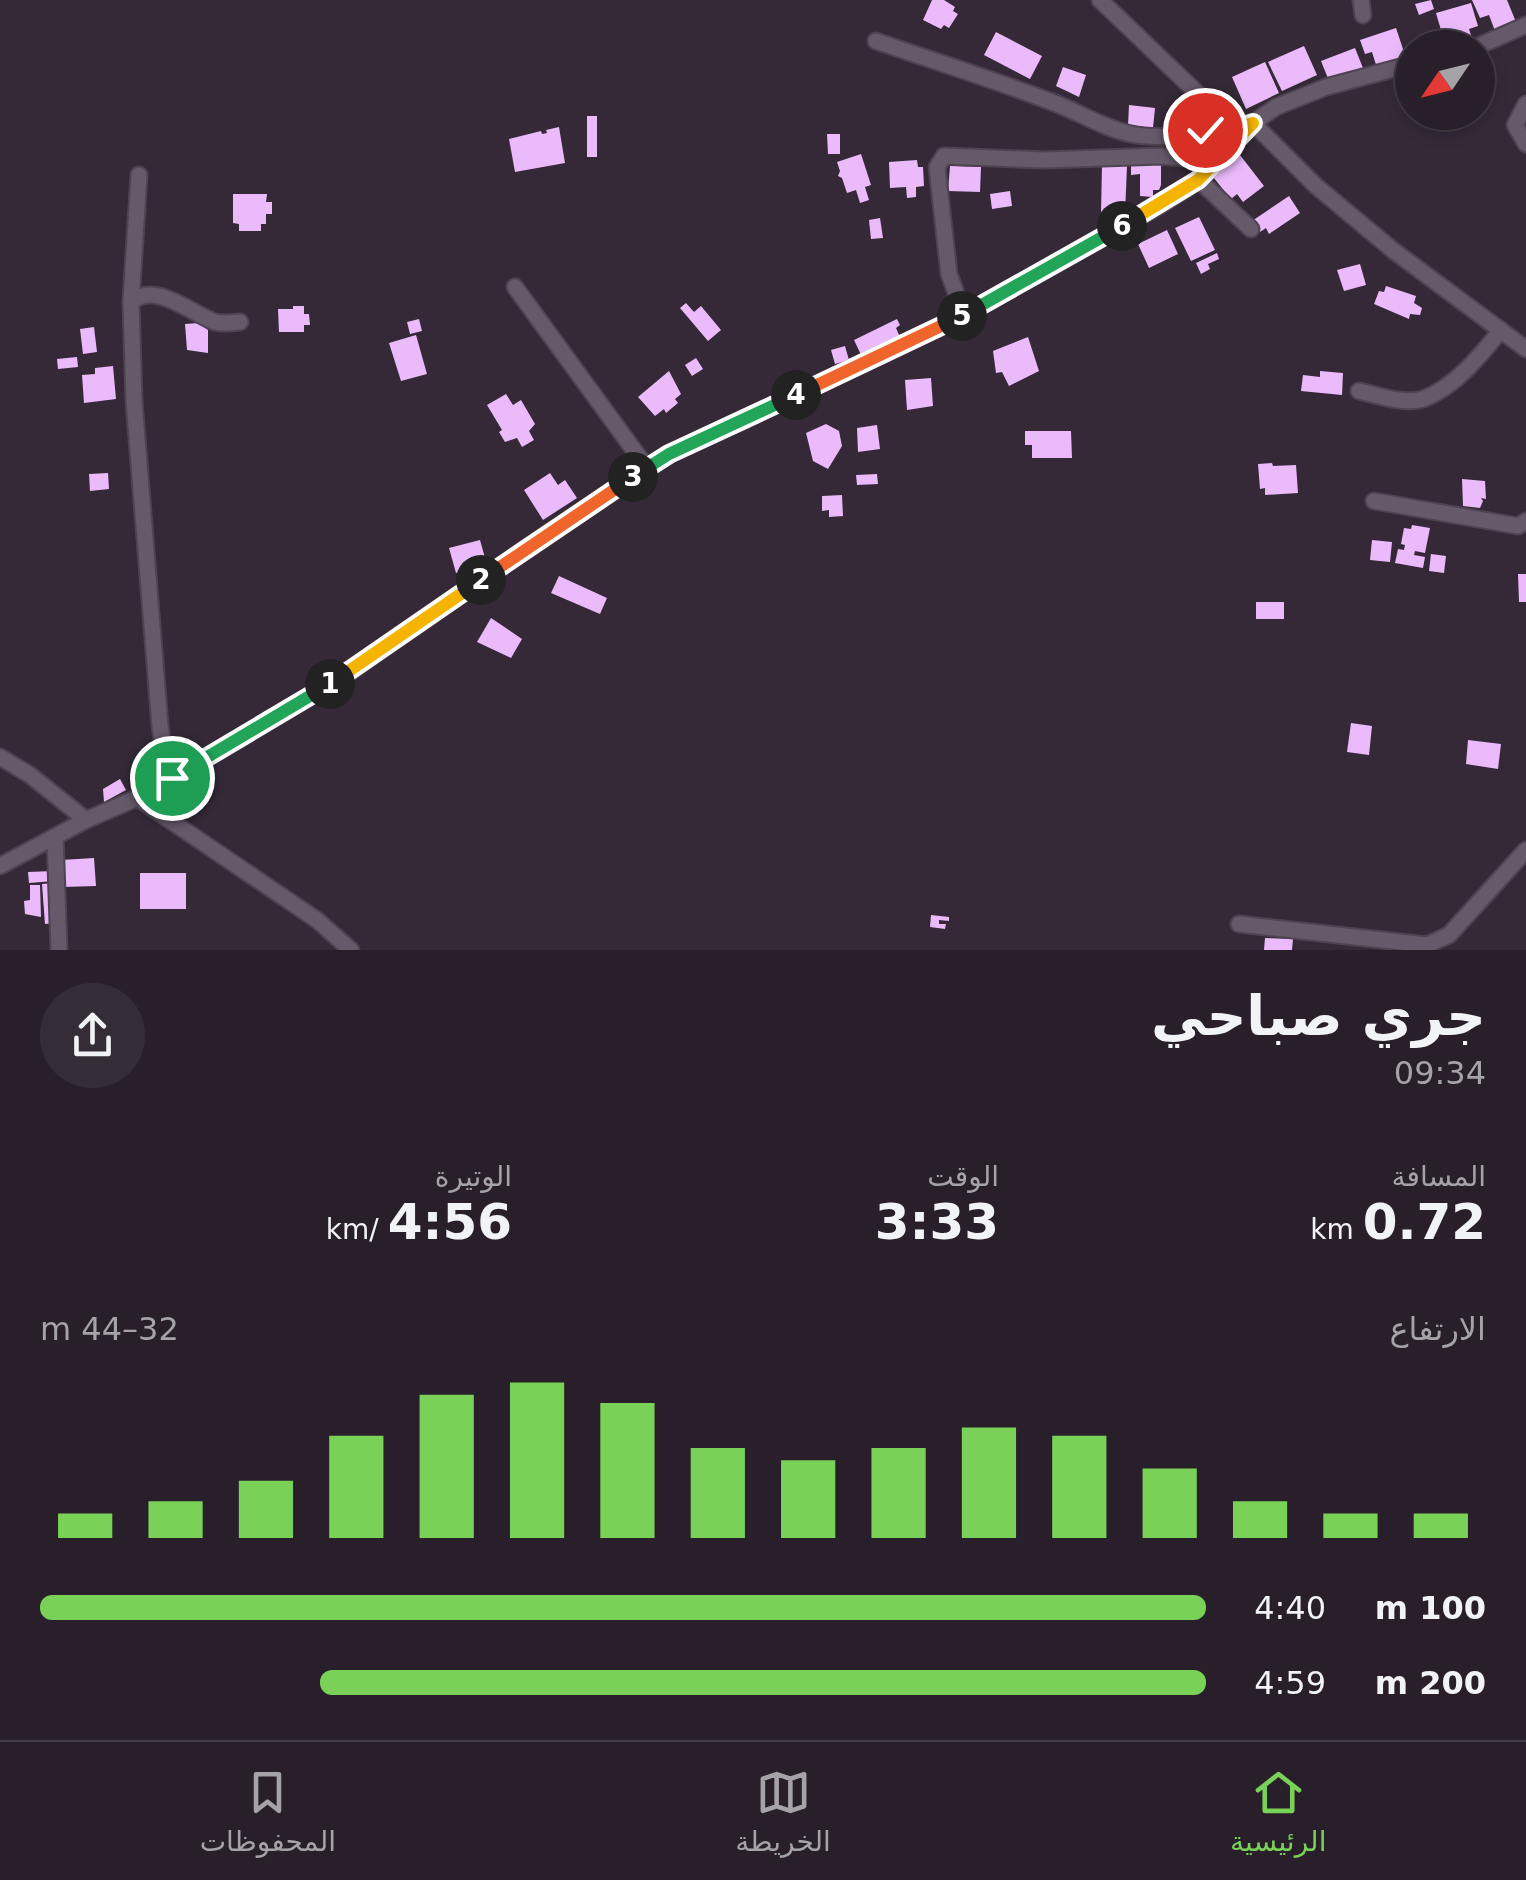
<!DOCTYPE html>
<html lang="ar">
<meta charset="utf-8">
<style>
:root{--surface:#281f2a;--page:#342c36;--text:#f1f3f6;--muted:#a5a2a8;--line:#443d47;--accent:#7ad157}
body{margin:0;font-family:"DejaVu Sans","Noto Naskh Arabic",sans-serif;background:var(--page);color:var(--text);direction:rtl;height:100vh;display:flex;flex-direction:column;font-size:38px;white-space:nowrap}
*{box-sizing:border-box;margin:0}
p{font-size:32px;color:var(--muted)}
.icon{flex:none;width:55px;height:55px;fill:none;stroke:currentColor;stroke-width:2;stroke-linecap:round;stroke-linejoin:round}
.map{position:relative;height:950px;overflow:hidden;direction:ltr}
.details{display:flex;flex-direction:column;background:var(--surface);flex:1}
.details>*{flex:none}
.needle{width:65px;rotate:235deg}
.fabs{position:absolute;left:1395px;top:30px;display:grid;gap:20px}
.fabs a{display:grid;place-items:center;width:100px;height:100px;border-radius:50%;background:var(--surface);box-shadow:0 5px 15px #0003,0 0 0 2px var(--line);font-size:50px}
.pin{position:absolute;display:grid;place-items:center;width:85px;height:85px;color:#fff;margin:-42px;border:5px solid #fff;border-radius:50%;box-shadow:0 2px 10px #0007}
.km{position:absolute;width:50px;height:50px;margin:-25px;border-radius:50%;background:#222;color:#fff;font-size:28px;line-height:50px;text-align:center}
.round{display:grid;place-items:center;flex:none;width:105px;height:105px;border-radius:52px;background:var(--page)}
.summary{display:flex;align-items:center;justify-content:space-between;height:170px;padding:0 40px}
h1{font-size:55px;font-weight:800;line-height:75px}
.metrics{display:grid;grid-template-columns:repeat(3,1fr);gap:15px;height:170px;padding:10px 40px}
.metrics div{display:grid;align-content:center}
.metrics b{font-size:50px;font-weight:800}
.metrics small{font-size:28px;font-weight:400}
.metrics p{font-size:28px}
.chart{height:280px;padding:20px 40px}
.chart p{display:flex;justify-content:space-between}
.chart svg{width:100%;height:180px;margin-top:10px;stroke:var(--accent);stroke-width:6}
ul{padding:0 40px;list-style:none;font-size:32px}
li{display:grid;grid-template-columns:160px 120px 1fr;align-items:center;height:75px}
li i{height:25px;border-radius:12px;background:var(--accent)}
.tab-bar{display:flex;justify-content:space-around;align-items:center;height:140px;border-top:2px solid var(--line);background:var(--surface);font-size:28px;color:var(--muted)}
.tab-bar a{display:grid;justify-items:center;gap:5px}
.tab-bar .active{color:var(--accent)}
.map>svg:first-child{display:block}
.building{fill:#ebbafb}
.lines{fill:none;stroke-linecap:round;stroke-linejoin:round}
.minor-casing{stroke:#4e4451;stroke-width:19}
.minor{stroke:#66596a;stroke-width:15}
.split-1-casing{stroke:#fff;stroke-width:20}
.split-2-casing{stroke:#fff;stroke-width:20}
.split-3-casing{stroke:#fff;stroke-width:20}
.split-4-casing{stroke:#fff;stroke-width:20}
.split-5-casing{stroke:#fff;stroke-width:20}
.split-6-casing{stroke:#fff;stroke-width:20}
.split-7-casing{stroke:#fff;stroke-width:20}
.split-1{stroke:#22a559;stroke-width:12}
.split-2{stroke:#f5b400;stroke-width:12}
.split-3{stroke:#f0652b;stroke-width:12}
.split-4{stroke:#22a559;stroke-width:12}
.split-5{stroke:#f0652b;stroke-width:12}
.split-6{stroke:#22a559;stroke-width:12}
.split-7{stroke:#f5b400;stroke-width:12}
</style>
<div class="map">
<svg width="1526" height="950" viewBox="0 0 1526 950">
<rect width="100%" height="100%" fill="#352938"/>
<g class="building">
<path d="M932 0H944L955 7 953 11 958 14 949 28 944 25 941 29 923 20Z"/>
<path d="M1431 0 1434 9 1419 15 1415 4Z"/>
<path d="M1472 0H1507L1516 22 1495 31 1489 15 1480 18Z"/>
<path d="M1471 3 1478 26 1469 29 1473 41 1459 45 1457 41 1445 44 1436 13Z"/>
<path d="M1396 28 1406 58 1377 68 1372 52 1365 54 1360 40Z"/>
<path d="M996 32 1042 56 1030 79 984 55Z"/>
<path d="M1304 46 1317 75 1282 91 1268 62Z"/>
<path d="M1355 48 1363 68 1329 81 1321 61Z"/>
<path d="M1265 62 1279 93 1246 109 1232 77Z"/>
<path d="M1063 67 1086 75 1079 97 1056 86Z"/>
<path d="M1129 105 1155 108 1153 128 1128 125Z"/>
<rect x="587" y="116" width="10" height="41"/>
<path d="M559 127 565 163 515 172 509 139 541 131 542 134 547 133 546 130Z"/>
<path d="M827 134H840V154H828Z"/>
<path d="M861 154 871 185 865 187 869 200 860 203 856 190 847 193 842 178 838 176 840 171 837 162Z"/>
<path d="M1240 155 1264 186 1243 202 1237 194 1231 199 1213 177Z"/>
<path d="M917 160 918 167H923L924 186 916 187V197L907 198 906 187 890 188 889 162Z"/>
<path d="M1102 165 1127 166 1125 214 1101 213Z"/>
<path d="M1131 165H1161V185L1159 190H1153V197L1140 196V174L1131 175Z"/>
<path d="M950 166 981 167 980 192 948 191Z"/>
<path d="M1010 191 1012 206 992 209 990 194Z"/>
<path d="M233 194H267L266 202H272V214H266V224H261V231H239V224L233 223Z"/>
<path d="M1289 196 1300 213 1269 234 1266 228 1260 232 1252 221Z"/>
<path d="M1199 217 1215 250 1191 261 1175 228Z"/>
<path d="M880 218 883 238 871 239 869 220Z"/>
<path d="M1167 230 1178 254 1149 268 1138 244Z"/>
<path d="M1217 253 1219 259 1208 264 1210 269 1201 274 1196 263Z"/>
<path d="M1360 264 1366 285 1344 291 1337 270Z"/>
<path d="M1386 286 1416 296 1414 303 1422 308 1420 315 1410 314 1409 319 1374 304 1379 291 1384 292Z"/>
<path d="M686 303 694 312 701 306 721 330 708 341 680 308Z"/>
<path d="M293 306H304V314H309L310 325H304V332H279L278 309H293Z"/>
<path d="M419 319 422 331 410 334 407 322Z"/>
<path d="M897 319 900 325 896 328 900 337 862 357 854 340Z"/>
<path d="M198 323 208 330V353L187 350 185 324Z"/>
<path d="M94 327 97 352 83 354 80 329Z"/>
<path d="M416 335 427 374 401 381 389 343Z"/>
<path d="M1028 337 1039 371 1009 386 1002 372 996 373 993 351Z"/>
<path d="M845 346 849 360 835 364 831 350Z"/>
<path d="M77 357 78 367 58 369 57 359Z"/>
<path d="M696 358 703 369 692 376 685 365Z"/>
<path d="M113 366 116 399 84 403 82 375 95 374V368Z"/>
<path d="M669 371 681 394 675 399 678 403 666 413 664 409 655 416 638 397Z"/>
<path d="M1320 371 1343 373 1342 395 1301 391 1303 375 1320 377Z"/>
<path d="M931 378 933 406 907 410 905 380Z"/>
<path d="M506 394 513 405 521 400 535 424 529 431 534 440 522 447 517 438 505 442 499 432 502 430 487 405Z"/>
<path d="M826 424 839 431 842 446 828 469 813 461 806 433Z"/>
<path d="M877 425 880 449 858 452 857 428Z"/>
<path d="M1025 431H1071L1072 458H1032V445H1025Z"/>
<path d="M1272 463 1273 466 1296 465 1298 493 1265 495V488L1260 489 1258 464Z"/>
<path d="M108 473 109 489 90 491 89 474Z"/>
<path d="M550 473 558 485 565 480 577 498 543 520 524 490Z"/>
<path d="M877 474 878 484 857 485 856 475Z"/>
<path d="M1462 479 1485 481 1486 499 1481 498 1483 501 1480 508 1463 506Z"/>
<path d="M842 495 843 516 829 517V510L822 511V496Z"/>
<path d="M1412 525 1430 528 1425 553 1415 551 1414 555 1425 557 1423 568 1395 563 1398 549 1404 550 1405 545 1401 544 1404 528 1411 529Z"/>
<path d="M480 540 485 558 478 563 473 558 476 567 456 573 449 548Z"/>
<path d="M1372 540 1392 542 1390 562 1370 560Z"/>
<path d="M1431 554 1446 556 1444 573 1429 571Z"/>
<path d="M1518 574H1526V602H1519Z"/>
<path d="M559 576 607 598 600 614 551 593Z"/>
<rect x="1256" y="602" width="28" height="17"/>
<path d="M491 618 522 639 511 658 477 642Z"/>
<path d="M1351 723 1372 726 1369 755 1347 752Z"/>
<path d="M1468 740 1501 744 1498 769 1466 764Z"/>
<path d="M120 779 126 790 104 802 103 789Z"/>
<path d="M94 858 96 886 63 887 61 860Z"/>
<path d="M53 871 54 881 29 883 28 872Z"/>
<rect x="140" y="873" width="46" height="36"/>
<path d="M54 883 57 923 45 924 42 884Z"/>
<path d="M30 885H40L41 917 25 914 24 901 30 900Z"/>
<path d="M931 915 949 917V921L939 920V924H946L945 929 930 927Z"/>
<path d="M1265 938 1293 939 1292 950H1264Z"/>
</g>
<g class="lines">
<g class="minor-casing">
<g id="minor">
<path d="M1100 0 1215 110 1230 130"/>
<path d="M1361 0 1363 15"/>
<path d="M876 41C934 61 994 80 1052 102 1079 112 1103 128 1131 134 1163 141 1222 132 1253 123L1316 186 1394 251 1526 349"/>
<path d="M1474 48 1526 25"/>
<path d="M1526 104 1515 125 1526 144"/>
<path d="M139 175 131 302 134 401 160 726 166 765 172 778"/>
<path d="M1199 180 1251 229"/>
<path d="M515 287 647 468"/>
<path d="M131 302C156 281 190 313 215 322 223 324 232 323 240 322"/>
<path d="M964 315 949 274 937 167 944 156 1044 160 1161 156 1215 161"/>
<path d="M1359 391C1377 395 1404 405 1423 399 1455 387 1480 356 1501 330"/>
<path d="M1374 501 1518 526 1526 521"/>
<path d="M0 757 30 775 86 820"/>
<path d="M137 798 317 920 351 950"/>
<path d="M55 837 59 950"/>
<path d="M0 866 86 820 137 798 347 674 526 548 669 454 964 315 1159 206 1199 180 1253 123 1276 107 1326 87 1412 64"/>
<path d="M1239 924 1427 945 1449 935 1526 850"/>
</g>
</g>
<use href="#minor" class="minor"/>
</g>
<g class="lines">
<g class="split-1-casing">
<path id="split-1" d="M172 778 330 684"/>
</g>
<g class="split-2-casing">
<path id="split-2" d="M330 684 481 580"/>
</g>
<g class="split-3-casing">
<path id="split-3" d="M481 580 633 477"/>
</g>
<g class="split-4-casing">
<path id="split-4" d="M633 477 669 454 796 395"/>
</g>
<g class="split-5-casing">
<path id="split-5" d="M796 395 962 316"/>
</g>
<g class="split-6-casing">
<path id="split-6" d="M962 316 1122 226"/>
</g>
<g class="split-7-casing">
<path id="split-7" d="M1122 226 1198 180 1253 123 1230 130H1205"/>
</g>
<use href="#split-1" class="split-1"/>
<use href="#split-2" class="split-2"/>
<use href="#split-3" class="split-3"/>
<use href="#split-4" class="split-4"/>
<use href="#split-5" class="split-5"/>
<use href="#split-6" class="split-6"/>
<use href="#split-7" class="split-7"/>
</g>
</svg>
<div class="fabs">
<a><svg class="needle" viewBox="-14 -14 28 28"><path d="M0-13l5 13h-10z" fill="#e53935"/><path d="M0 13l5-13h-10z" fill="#a5a2a8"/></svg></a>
</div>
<div class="pin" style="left:172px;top:778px;background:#1e9e55"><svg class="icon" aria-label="arrive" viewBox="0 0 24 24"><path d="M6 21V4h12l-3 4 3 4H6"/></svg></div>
<div class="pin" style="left:1205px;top:130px;background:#d93025"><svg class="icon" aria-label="check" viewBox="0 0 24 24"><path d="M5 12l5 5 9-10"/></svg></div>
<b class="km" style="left:330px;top:684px">1</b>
<b class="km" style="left:481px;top:580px">2</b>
<b class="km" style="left:633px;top:477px">3</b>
<b class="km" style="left:796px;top:395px">4</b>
<b class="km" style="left:962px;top:316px">5</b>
<b class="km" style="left:1122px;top:226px">6</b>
</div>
<section class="details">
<div class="summary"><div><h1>جري صباحي</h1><p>09:34</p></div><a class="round"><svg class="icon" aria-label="share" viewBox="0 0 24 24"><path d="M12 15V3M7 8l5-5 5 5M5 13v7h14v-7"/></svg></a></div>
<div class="metrics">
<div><p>المسافة</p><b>0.72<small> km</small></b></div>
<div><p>الوقت</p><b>3:33</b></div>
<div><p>الوتيرة</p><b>4:56<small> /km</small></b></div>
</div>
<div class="chart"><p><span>الارتفاع</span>32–44 m</p>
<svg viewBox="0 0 160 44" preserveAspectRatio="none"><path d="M5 44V38M15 44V35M25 44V30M35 44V19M45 44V9M55 44V6M65 44V11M75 44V22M85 44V25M95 44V22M105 44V17M115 44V19M125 44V27M135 44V35M145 44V38M155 44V38"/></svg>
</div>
<ul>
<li><b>100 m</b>4:40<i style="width:100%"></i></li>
<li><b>200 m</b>4:59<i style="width:76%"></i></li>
</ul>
</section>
<nav class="tab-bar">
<a class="active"><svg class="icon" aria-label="home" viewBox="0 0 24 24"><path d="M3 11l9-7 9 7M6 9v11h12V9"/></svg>الرئيسية</a>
<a><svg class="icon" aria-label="map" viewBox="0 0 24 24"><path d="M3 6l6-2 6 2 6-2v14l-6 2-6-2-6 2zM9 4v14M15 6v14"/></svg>الخريطة</a>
<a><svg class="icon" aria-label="saved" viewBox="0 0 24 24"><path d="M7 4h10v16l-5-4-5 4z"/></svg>المحفوظات</a>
</nav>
